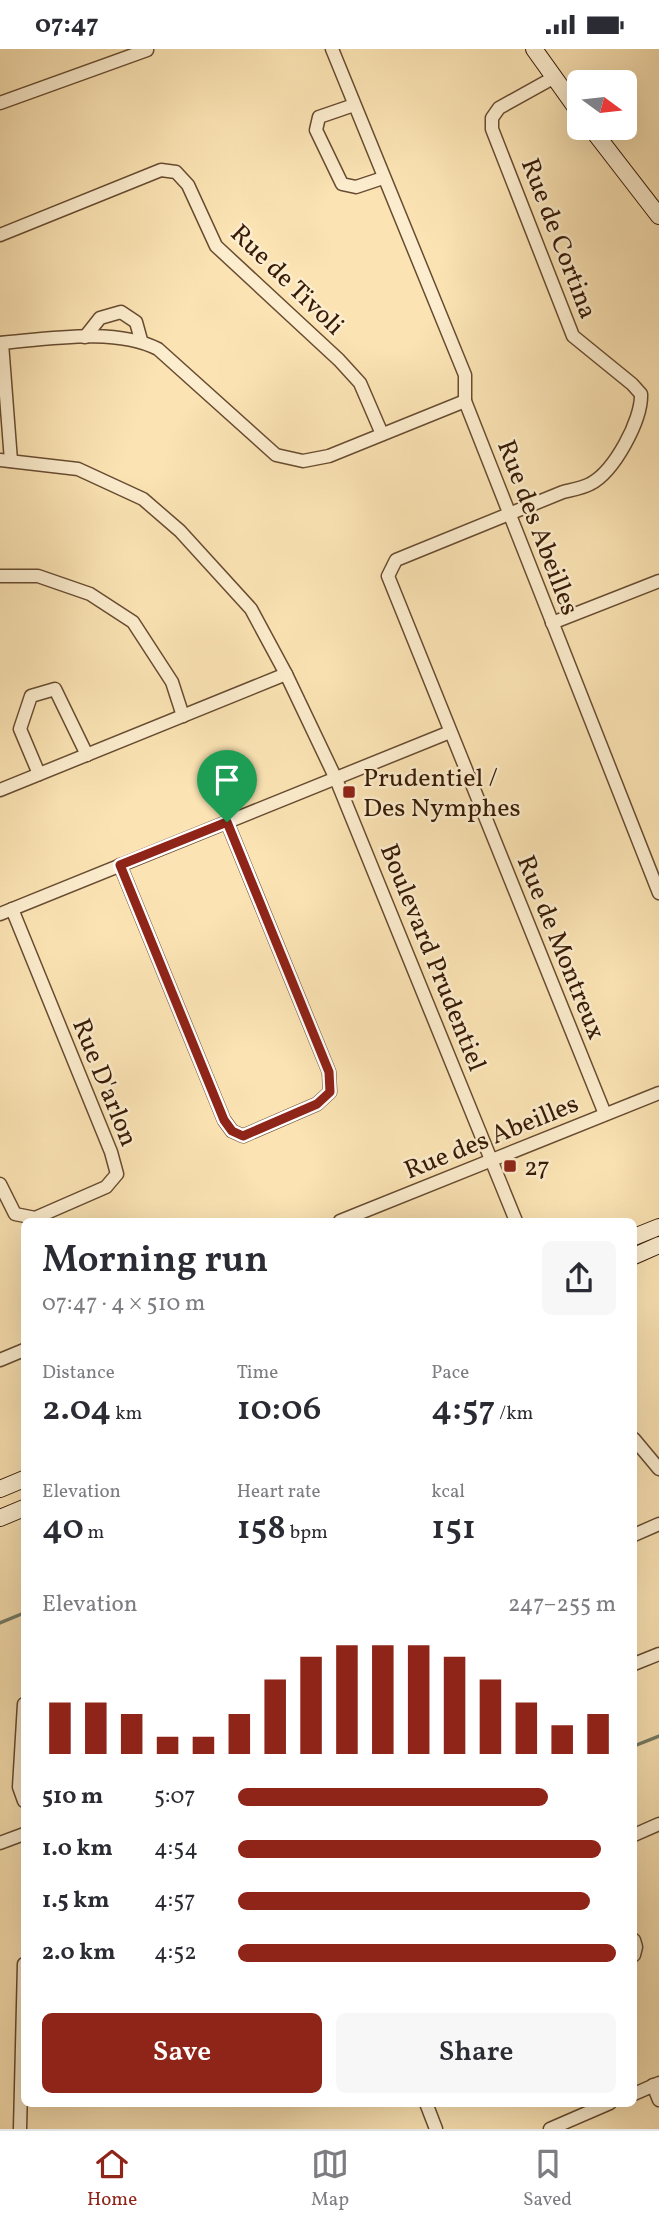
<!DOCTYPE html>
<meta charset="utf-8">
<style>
:root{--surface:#fff;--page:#f7f7f7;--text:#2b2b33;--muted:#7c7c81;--line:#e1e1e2;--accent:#8f2418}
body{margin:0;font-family:Vollkorn,serif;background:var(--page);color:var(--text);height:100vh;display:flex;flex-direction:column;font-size:26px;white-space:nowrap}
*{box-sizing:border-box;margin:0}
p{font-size:23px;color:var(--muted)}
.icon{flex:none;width:38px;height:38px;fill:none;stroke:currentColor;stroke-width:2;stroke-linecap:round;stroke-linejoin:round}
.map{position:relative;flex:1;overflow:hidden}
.sheet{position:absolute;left:21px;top:1169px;width:616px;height:889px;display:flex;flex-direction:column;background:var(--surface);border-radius:10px;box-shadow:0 7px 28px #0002}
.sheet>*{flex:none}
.needle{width:46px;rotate:105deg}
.buttons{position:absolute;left:567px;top:21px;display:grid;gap:14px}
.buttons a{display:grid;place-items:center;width:70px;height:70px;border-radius:10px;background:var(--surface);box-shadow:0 7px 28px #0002;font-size:35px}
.pin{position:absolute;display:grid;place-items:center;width:60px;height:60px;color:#fff;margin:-72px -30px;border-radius:50% 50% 50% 0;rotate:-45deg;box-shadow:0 0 7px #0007}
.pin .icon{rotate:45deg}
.round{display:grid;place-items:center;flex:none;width:74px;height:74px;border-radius:10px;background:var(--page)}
.summary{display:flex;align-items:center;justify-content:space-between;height:119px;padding:0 21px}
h1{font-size:38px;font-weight:600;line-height:52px}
.figures{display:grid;grid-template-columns:repeat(3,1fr);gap:10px;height:119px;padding:7px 21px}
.figures div{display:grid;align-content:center}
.figures b{font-size:35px;font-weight:600}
.figures small{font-size:19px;font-weight:400}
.figures p{font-size:19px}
.chart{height:196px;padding:14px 21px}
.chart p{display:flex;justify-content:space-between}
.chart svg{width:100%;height:126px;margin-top:7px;stroke:var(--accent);stroke-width:6}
.button{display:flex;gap:14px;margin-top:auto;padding:14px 21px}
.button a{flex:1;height:80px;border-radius:10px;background:var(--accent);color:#fff;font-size:28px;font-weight:600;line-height:80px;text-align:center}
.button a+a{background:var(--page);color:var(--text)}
ul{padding:0 21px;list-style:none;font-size:23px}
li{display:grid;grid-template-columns:112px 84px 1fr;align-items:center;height:52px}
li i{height:18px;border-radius:9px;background:var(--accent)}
.status{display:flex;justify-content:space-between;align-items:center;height:49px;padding:0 35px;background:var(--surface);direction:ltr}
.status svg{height:19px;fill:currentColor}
.tab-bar{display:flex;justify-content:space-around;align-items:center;height:98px;border-top:2px solid var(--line);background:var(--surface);font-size:19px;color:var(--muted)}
.tab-bar a{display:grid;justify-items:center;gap:4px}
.tab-bar .on{color:var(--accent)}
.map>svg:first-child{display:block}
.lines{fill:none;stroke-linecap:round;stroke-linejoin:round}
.stream{stroke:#767d67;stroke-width:3.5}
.street-casing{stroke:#684c31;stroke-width:15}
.secondary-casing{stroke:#371a06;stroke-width:18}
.street{stroke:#fcedce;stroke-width:12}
.secondary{stroke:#fcedce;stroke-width:16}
.route-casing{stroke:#fff;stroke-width:14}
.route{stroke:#8f2418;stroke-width:9}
.poi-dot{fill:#8f2418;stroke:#fcedce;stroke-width:2.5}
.labels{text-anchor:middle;stroke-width:5;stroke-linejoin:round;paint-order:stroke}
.street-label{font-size:26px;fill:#371a06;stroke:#fcedce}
.poi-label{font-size:26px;fill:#371a06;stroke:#fcedce;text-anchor:start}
</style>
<div class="status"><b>07:47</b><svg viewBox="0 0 49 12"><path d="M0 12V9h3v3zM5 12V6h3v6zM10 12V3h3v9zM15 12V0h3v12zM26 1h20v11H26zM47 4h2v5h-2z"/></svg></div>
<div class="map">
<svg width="659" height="2080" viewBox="0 0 659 2080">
<rect width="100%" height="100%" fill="#fbe3b3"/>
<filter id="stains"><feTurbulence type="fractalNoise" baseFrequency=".00286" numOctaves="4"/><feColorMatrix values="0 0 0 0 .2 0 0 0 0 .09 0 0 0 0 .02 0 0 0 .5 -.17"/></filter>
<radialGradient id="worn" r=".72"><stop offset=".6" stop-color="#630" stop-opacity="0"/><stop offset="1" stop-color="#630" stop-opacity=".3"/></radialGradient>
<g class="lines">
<g class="stream">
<path d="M0 1574 24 1564"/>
<path d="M634 1697 659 1687"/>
</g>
<g class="street-casing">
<g id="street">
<path d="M332 0 465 326V352L659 844"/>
<path d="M553 29 499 59 492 69V80L573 287 632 335 641 345C642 371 614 423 590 435 583 439 571 441 563 443L396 511 388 527 605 1065"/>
<path d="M0 54 147 1"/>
<path d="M354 56 319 68 316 81 342 135 356 138 383 129"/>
<path d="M0 186 161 121 176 123 188 136 216 197 339 311 360 334 382 385"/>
<path d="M85 288 100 269 121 263 136 273 141 291"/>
<path d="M0 294C47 290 116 278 158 300L276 406 303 412 329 407 465 352"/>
<path d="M2 294 11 412"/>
<path d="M0 411 78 420 143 450 180 482 251 560 286 625 336 730 516 1172"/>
<path d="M0 527H38L90 545 133 573 172 633 183 667"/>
<path d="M552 574 659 532"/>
<path d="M39 725 20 680 31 647 55 640 87 706"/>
<path d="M0 741 286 625"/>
<path d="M120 816 224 1071 232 1082 243 1087 317 1055 330 1043 329 1023 227 773"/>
<path d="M0 865 450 683"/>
<path d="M0 1135 15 1165 35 1169 106 1138 117 1125 111 1103 12 860"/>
<path d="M340 1172 659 1044"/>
<path d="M0 1311 24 1301"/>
<path d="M634 1390 659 1420"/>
<path d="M634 1486 659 1475"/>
<path d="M634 1615 659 1605"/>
<path d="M24 1655 19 1738 24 1752"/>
<path d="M634 1786 659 1775"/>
<path d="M0 1794 24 1785"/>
<path d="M634 1891 636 1898 634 1906"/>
<path d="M653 2036 659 2051"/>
<path d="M634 2045 659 2034"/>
<path d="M426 2054 436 2080"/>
<path d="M20 2080 24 1915"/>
<path d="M550 2080 610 2054"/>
</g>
</g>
<g class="secondary-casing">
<g id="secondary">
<path d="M534 0 579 63"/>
<path d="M591 79 659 167"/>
<path d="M634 1188 659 1178"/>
<path d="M634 1207 659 1196"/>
<path d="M0 1440 24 1430"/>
<path d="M0 1469 24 1459"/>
</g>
</g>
<use href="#street" class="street"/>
<use href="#secondary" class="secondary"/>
</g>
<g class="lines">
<g class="route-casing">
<path id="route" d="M227 773 329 1023 330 1043 317 1055 243 1087 232 1082 224 1071 120 816Z"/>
</g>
<use href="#route" class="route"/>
</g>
<g class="poi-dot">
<rect x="342" y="736" width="14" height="14" rx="3.5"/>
<rect x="503" y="1110" width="14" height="14" rx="3.5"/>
</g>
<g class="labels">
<g class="street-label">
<text transform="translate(560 189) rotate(69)" y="9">Rue de Cortina</text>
<text transform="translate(288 230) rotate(44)" y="9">Rue de Tivoli</text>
<text transform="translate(539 478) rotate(69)" y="9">Rue des Abeilles</text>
<text transform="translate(562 898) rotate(68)" y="9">Rue de Montreux</text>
<text transform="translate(434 908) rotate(68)" y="9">Boulevard Prudentiel</text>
<text transform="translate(106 1033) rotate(68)" y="9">Rue D'arlon</text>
<text transform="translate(491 1087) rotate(-22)" y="9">Rue des Abeilles</text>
</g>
<g class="poi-label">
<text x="363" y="737">Prudentiel /<tspan x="363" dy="30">Des Nymphes</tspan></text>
<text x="524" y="1126">27</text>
</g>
</g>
<rect width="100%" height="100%" filter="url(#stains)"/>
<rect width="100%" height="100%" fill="url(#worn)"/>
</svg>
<div class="buttons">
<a><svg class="needle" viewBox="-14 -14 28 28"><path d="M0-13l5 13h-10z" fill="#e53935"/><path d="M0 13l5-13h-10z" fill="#7c7c81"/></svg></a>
</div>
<div class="pin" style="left:227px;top:773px;background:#1e9e55"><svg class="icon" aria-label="arrive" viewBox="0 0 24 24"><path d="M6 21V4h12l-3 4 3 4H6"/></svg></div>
<section class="sheet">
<div class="summary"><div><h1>Morning run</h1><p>07:47 · 4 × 510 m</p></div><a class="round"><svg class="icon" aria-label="share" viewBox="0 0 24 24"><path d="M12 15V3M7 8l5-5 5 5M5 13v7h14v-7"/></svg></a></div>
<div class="figures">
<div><p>Distance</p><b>2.04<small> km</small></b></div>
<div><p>Time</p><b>10:06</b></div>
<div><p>Pace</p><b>4:57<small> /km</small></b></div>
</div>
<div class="figures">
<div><p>Elevation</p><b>40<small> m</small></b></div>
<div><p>Heart rate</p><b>158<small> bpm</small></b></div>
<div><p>kcal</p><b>151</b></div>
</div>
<div class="chart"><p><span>Elevation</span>247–255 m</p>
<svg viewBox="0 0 160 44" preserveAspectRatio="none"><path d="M5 44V26M15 44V26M25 44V30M35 44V38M45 44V38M55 44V30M65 44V18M75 44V10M85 44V6M95 44V6M105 44V6M115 44V10M125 44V18M135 44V26M145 44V34M155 44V30"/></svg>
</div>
<ul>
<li><b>510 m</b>5:07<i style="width:82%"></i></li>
<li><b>1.0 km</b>4:54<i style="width:96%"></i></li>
<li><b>1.5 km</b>4:57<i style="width:93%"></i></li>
<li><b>2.0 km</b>4:52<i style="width:100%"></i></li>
</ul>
<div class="button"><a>Save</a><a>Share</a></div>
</section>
</div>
<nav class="tab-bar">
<a class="on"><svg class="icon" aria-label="home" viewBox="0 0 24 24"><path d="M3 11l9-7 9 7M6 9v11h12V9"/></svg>Home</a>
<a><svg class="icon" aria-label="map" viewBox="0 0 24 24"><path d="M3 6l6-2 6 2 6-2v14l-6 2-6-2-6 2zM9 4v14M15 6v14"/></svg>Map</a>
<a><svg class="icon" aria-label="saved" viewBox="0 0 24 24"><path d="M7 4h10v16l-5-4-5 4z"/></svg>Saved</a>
</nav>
